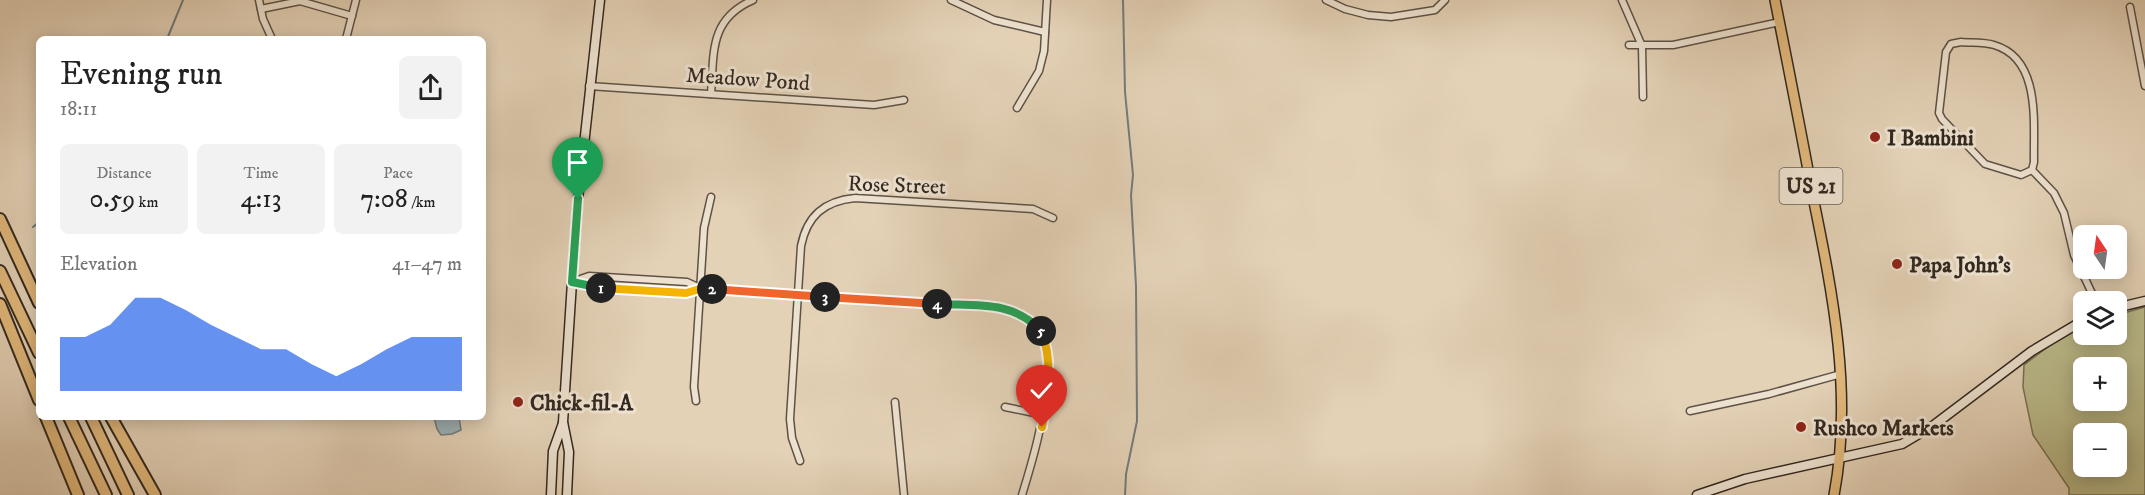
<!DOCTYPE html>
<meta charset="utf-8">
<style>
:root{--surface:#fff;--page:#f2f2f2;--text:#222;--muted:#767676;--accent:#2563eb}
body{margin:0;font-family:"IM FELL DW Pica",serif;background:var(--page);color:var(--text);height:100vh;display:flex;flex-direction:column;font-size:22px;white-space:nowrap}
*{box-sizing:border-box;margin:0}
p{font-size:20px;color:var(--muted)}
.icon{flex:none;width:33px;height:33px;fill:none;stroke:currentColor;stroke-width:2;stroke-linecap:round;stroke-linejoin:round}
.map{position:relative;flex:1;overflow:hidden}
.panel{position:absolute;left:36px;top:36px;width:450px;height:384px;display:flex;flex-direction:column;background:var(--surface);border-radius:9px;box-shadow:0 3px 15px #0003}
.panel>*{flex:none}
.needle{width:39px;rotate:347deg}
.controls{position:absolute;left:2073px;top:225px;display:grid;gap:12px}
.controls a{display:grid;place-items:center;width:54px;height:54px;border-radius:9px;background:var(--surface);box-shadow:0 3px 15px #0003;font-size:30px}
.pin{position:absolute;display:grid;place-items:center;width:51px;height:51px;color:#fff;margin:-62px -26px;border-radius:50% 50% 50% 0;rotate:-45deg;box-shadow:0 0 6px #0007}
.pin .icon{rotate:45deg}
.km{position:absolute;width:30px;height:30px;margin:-15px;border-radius:50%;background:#222;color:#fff;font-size:16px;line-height:30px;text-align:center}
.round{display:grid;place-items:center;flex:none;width:63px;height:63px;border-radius:9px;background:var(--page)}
.summary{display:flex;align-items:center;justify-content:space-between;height:102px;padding:0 24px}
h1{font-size:33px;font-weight:600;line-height:45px}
.figures{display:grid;grid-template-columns:repeat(3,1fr);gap:9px;height:102px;padding:6px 24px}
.figures div{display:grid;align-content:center;border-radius:9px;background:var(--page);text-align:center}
.figures b{font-size:26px;font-weight:600}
.figures small{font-size:16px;font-weight:400}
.figures p{font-size:16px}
.chart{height:168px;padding:12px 24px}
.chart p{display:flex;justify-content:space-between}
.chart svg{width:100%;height:108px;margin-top:6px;fill:var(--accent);opacity:.7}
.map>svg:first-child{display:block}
.green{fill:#baba8a;stroke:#767155;stroke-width:1.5;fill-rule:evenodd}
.water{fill:#9db4bb;stroke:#727c7d;stroke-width:1.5}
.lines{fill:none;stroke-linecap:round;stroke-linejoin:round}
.stream{stroke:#727c7d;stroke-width:2}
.street-casing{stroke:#5e5246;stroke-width:9}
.secondary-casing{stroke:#322820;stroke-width:11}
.primary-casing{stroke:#322820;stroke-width:12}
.highway-casing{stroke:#322820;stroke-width:14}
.street{stroke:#ede2d0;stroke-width:6}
.secondary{stroke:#ede2d0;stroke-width:8}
.primary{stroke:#e2b97c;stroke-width:9}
.highway{stroke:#e2b97c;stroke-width:10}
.split-1-casing{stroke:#fff;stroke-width:12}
.split-2-casing{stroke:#fff;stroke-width:12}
.split-3-casing{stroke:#fff;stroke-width:12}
.split-4-casing{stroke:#fff;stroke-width:12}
.split-5-casing{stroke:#fff;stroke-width:12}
.split-6-casing{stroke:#fff;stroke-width:12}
.split-1{stroke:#22a559;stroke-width:8}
.split-2{stroke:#f5b400;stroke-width:8}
.split-3{stroke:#f0652b;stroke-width:8}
.split-4{stroke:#f0652b;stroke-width:8}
.split-5{stroke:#22a559;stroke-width:8}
.split-6{stroke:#f5b400;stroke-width:8}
.poi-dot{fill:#8f2418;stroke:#ede2d0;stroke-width:2}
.labels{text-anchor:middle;stroke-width:6;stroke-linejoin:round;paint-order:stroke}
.shield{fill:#ede2d0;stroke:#6a6055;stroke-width:1.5}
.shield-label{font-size:21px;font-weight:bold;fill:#322820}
.street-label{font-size:22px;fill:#322820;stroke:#ede2d0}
.poi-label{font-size:22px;font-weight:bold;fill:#322820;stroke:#ede2d0;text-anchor:start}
</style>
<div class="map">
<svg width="2145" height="495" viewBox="0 0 2145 495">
<rect width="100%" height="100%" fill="#e4d2b7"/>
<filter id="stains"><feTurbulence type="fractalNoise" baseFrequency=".00333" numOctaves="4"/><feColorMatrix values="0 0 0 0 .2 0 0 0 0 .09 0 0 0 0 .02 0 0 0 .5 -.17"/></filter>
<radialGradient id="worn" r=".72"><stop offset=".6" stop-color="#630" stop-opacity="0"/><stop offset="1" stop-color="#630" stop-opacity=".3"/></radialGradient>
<path class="green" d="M2145 307V495H2069V488L2033 435 2023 387 2024 365 2058 339 2083 327 2084 334H2116L2117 315ZM2084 368H2116V400H2084ZM2084 434H2116V466H2084Z"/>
<path class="water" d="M434 417H459L461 430 452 434 441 435 437 429Z"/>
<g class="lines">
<g class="stream">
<path d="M1123 0 1125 92 1133 175 1131 195 1136 286 1137 421 1126 474 1125 495"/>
<path d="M167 39 183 0"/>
<path d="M33 227 39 222"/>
</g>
<g class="street-casing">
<g id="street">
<path d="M259 0 263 19 272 39"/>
<path d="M951 0 994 20 1045 32"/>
<path d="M1326 0 1345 9 1368 15 1391 17 1435 10 1445 0"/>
<path d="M1622 0 1642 46 1643 97"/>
<path d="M2130 7 2145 86"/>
<path d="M261 9 300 1 352 16"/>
<path d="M346 39 356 0"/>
<path d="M1961 42C1971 43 1984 42 1994 45 2042 59 2033 125 2034 162L2032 170 2021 175 1985 164 1942 119 1939 113 1946 52 1951 44Z"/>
<path d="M1629 45H1673L1780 22"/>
<path d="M589 86 874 105 904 100"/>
<path d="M711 94C714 53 709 19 753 0"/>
<path d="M1017 108 1039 71 1044 51 1047 0"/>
<path d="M2032 170 2054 193 2064 213 2074 255 2096 302"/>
<path d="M572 282 589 287 686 293 700 289 1001 308C1022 313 1041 323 1047 346 1050 358 1048 371 1047 383 1043 424 1034 456 1022 495"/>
<path d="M572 282 589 276 687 282 700 288"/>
<path d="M696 401 694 387 704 228 711 197"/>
<path d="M895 402 904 495"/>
<path d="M1005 407 1044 415"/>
<path d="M1690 411 1769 394 1841 374"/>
<path d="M800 461 792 438 790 419 801 246C807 216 824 201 855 198L1033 209 1053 218"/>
</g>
</g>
<g class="secondary-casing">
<g id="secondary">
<path d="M2116 308 2145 301"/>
<path d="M551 495 553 451 563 423"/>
<path d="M567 495 569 452 563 422 572 282 578 199 600 0"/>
<path d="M1697 495 1745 479 1902 444 1934 425 2032 351 2084 320"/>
</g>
</g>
<g class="primary-casing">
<path id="primary" d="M1775 0C1788 66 1801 131 1813 197 1833 295 1853 395 1834 495"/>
</g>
<g class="highway-casing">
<g id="highway">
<path d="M0 219 39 303"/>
<path d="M0 271 39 353"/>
<path d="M0 304 39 400"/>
<path d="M46 417 78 495"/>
<path d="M69 417 106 495"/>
<path d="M91 417 128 495"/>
<path d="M111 417 155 495"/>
</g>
</g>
<use href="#street" class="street"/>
<use href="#secondary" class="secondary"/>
<use href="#primary" class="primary"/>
<use href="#highway" class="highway"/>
</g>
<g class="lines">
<g class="split-1-casing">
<path id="split-1" d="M578 199 572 282 601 288"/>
</g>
<g class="split-2-casing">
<path id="split-2" d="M601 288 686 293 700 289H712"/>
</g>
<g class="split-3-casing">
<path id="split-3" d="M712 289 825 297"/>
</g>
<g class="split-4-casing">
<path id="split-4" d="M825 297 937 304"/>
</g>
<g class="split-5-casing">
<path id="split-5" d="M937 304C975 306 1013 300 1041 331"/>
</g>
<g class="split-6-casing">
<path id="split-6" d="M1041 331C1054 361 1047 396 1042 427"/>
</g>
<use href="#split-1" class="split-1"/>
<use href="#split-2" class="split-2"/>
<use href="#split-3" class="split-3"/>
<use href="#split-4" class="split-4"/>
<use href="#split-5" class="split-5"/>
<use href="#split-6" class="split-6"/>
</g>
<g class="poi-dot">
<circle cx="1875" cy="137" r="6"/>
<circle cx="1897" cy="264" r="6"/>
<circle cx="518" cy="402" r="6"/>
<circle cx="1801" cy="427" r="6"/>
</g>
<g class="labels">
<rect class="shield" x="1779.5" y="168" width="63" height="36" rx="4.5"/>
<g class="shield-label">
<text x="1811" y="193">US 21</text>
</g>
<g class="street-label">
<text transform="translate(748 78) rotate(4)" y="8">Meadow Pond</text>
<text transform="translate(897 184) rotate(2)" y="8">Rose Street</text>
</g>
<g class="poi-label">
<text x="1887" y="145">I Bambini</text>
<text x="1909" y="272">Papa John's</text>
<text x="530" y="410">Chick-fil-A</text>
<text x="1813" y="435">Rushco Markets</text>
</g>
</g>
<rect width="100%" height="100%" filter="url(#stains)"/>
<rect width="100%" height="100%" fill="url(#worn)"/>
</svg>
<div class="controls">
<a><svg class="needle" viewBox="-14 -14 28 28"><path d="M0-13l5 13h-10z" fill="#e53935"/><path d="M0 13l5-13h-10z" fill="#767676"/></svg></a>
<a><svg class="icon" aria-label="layers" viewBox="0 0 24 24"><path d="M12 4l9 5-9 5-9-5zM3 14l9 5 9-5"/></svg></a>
<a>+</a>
<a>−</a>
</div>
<div class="pin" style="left:578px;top:199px;background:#1e9e55"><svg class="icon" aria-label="arrive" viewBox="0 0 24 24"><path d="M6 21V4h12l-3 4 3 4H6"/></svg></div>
<div class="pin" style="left:1042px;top:427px;background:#d93025"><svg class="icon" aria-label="check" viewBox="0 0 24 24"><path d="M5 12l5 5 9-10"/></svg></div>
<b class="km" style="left:601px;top:288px">1</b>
<b class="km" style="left:712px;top:289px">2</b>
<b class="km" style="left:825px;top:297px">3</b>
<b class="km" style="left:937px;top:304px">4</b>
<b class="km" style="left:1041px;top:331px">5</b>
<section class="panel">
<div class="summary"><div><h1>Evening run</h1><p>18:11</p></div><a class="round"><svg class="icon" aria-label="share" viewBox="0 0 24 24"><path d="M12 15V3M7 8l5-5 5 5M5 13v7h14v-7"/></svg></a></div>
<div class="figures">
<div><p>Distance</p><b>0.59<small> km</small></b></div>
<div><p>Time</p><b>4:13</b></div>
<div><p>Pace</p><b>7:08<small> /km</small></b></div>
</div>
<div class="chart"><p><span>Elevation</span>41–47 m</p>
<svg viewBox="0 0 160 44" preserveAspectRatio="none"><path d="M0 44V22L10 22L20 17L30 6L40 6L50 11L60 17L70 22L80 27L90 27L100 33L110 38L120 33L130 27L140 22L150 22L160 22V44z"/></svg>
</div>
</section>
</div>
